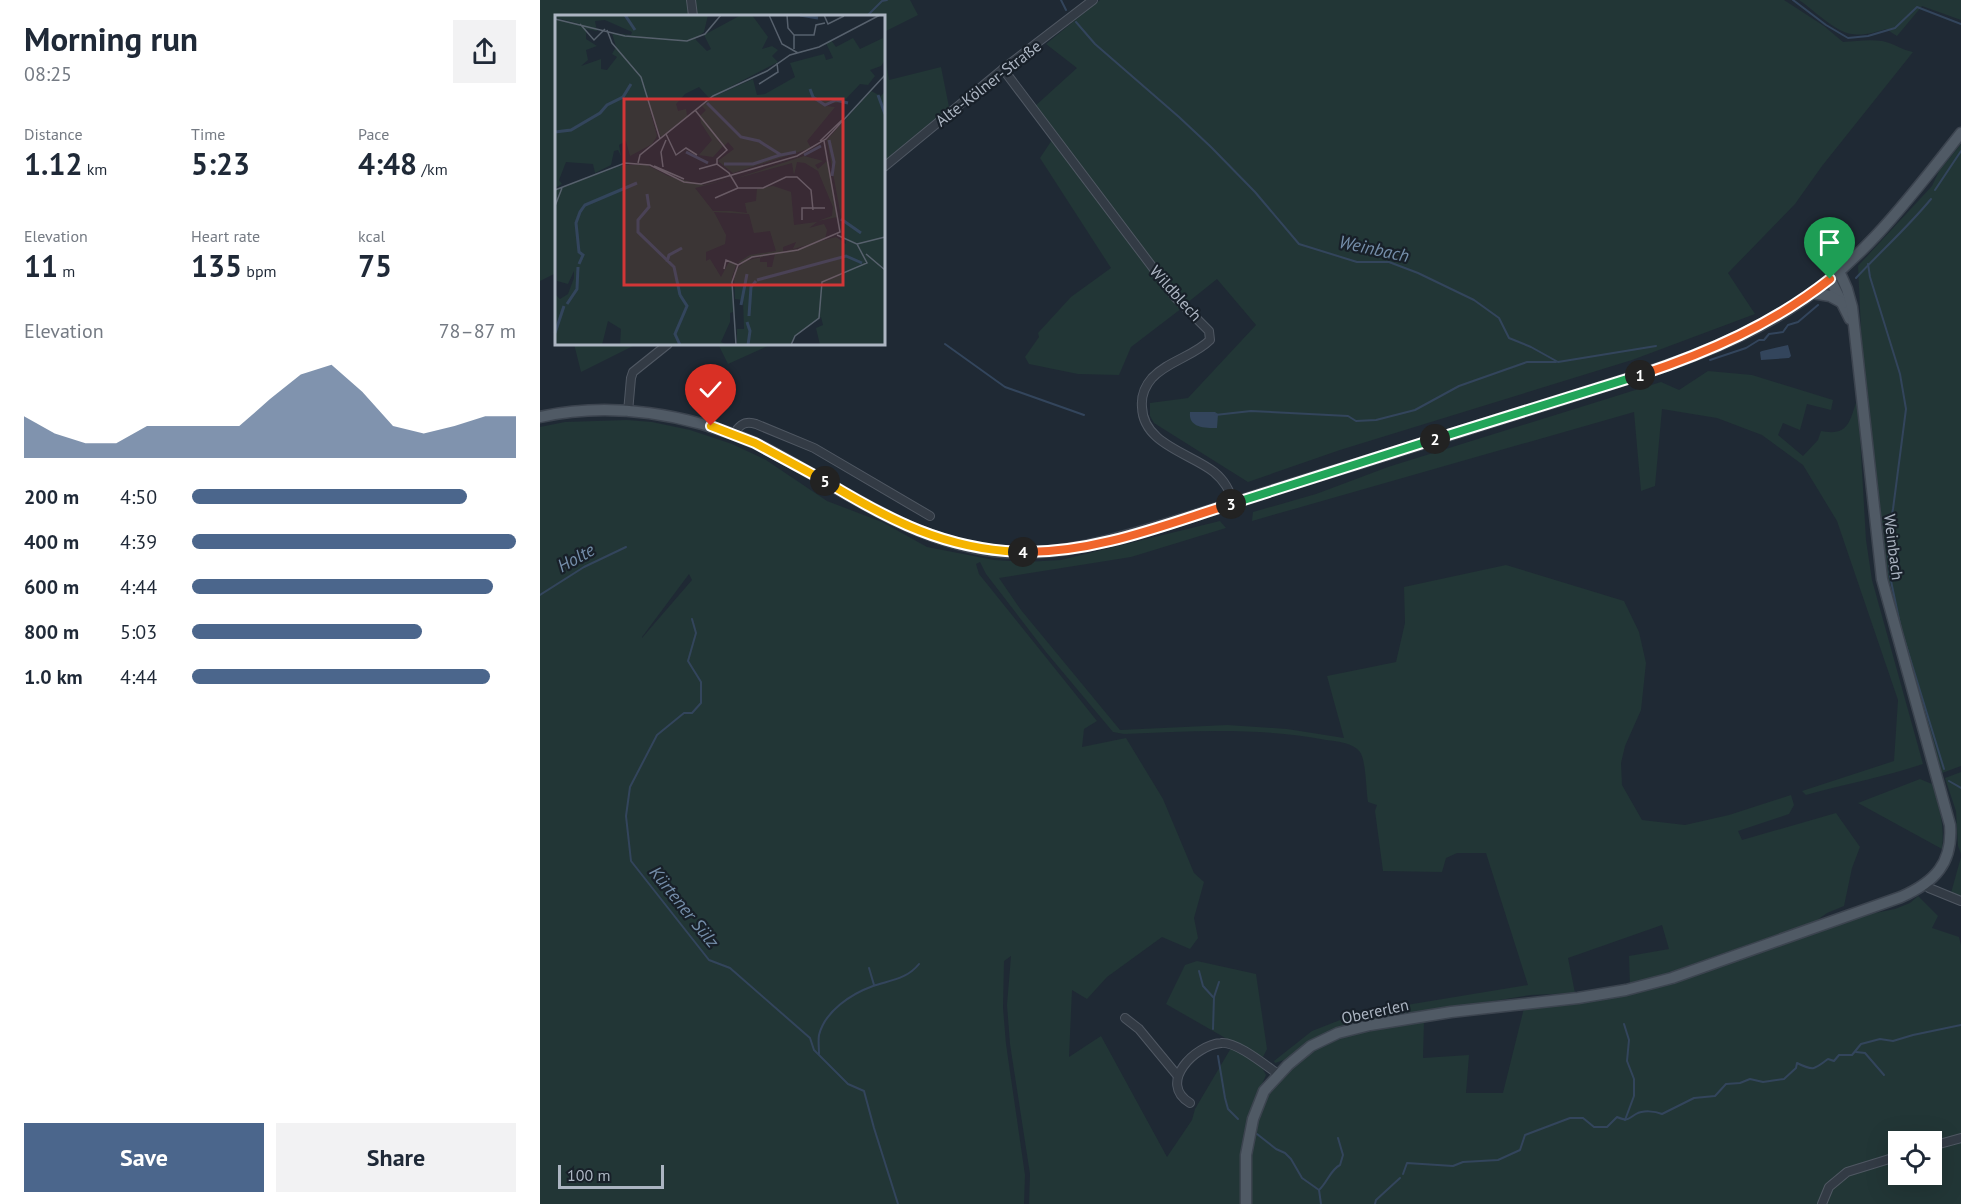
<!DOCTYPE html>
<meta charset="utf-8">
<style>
:root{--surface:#fff;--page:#f2f2f3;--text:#1f2937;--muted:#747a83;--accent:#4b668c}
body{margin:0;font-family:"PT Sans",sans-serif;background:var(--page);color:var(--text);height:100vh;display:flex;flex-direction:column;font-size:22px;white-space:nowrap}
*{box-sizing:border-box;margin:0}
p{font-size:20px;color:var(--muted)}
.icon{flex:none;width:33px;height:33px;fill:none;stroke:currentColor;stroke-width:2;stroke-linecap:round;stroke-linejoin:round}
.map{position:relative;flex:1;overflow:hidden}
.details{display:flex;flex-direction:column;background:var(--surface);width:540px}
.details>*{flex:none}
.tools{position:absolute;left:1348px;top:1131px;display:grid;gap:12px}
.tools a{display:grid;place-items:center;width:54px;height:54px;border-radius:0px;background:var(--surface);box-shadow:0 6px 24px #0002;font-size:30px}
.scale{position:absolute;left:18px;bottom:15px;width:106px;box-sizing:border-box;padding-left:6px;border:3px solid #acb5c2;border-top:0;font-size:16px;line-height:21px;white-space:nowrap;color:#acb5c2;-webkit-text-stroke:4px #182029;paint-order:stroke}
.pin{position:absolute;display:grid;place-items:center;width:51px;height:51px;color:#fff;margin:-62px -26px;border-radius:50% 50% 50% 0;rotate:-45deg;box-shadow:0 0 6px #0007}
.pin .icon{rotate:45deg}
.km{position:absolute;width:30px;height:30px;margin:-15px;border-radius:50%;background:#222;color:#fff;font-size:16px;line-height:30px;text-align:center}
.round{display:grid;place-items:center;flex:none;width:63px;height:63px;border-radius:0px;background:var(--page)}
.overview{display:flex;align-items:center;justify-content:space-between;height:102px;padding:0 24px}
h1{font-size:33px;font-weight:600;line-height:45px}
.stats{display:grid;grid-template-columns:repeat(3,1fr);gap:9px;height:102px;padding:6px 24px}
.stats div{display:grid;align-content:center}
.stats b{font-size:30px;font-weight:600}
.stats small{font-size:16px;font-weight:400}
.stats p{font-size:16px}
.chart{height:168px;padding:12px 24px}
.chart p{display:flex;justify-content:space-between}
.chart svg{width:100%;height:108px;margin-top:6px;fill:var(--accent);opacity:.7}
.button{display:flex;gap:12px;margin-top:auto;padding:12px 24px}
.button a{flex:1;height:69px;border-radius:0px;background:var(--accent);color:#fff;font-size:24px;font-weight:600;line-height:69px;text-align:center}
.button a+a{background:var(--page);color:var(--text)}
ul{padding:0 24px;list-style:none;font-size:20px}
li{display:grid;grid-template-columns:96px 72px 1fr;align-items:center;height:45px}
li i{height:15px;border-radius:8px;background:var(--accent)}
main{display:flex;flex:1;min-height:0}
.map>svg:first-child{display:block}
.green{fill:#223636;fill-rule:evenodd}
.water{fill:#33455c}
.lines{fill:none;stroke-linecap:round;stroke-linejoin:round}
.stream{stroke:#33455c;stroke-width:2}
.minor-casing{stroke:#505863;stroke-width:10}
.major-casing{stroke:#3c444f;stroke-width:13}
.minor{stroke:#333b45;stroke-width:8}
.major{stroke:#505a65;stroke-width:10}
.split-1-casing{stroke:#fff;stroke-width:12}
.split-2-casing{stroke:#fff;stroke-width:12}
.split-3-casing{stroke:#fff;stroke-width:12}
.split-4-casing{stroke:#fff;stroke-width:12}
.split-5-casing{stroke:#fff;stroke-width:12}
.split-6-casing{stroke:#fff;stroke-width:12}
.split-1{stroke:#f0652b;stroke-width:8}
.split-2{stroke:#22a559;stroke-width:8}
.split-3{stroke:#22a559;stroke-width:8}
.split-4{stroke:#f0652b;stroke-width:8}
.split-5{stroke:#f5b400;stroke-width:8}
.split-6{stroke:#f5b400;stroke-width:8}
.labels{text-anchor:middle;stroke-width:4.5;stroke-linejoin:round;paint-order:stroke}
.street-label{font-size:16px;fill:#acb5c2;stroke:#182029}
.water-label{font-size:18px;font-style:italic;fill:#758eaa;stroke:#182029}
.inset-river{fill:none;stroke:#33455c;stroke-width:3}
.inset-road{fill:none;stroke:#57616d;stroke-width:1.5}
.view{fill:#d23637;fill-opacity:0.15;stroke:#d23637;stroke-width:3}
.inset-edge{fill:none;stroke:#acb5c2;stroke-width:3}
</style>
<main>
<section class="details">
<div class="overview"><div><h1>Morning run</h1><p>08:25</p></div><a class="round"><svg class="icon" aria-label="share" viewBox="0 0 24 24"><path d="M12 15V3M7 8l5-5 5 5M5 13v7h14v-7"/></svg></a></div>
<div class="stats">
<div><p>Distance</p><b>1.12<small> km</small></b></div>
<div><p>Time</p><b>5:23</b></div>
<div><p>Pace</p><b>4:48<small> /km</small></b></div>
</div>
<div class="stats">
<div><p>Elevation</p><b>11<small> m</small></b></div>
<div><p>Heart rate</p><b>135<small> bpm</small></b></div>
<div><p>kcal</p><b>75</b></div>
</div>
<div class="chart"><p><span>Elevation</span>78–87 m</p>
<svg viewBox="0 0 160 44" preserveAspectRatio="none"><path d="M0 44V27L10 34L20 38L30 38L40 31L50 31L60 31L70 31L80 20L90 10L100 6L110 17L120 31L130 34L140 31L150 27L160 27V44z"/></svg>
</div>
<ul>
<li><b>200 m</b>4:50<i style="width:85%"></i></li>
<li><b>400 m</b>4:39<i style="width:100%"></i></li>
<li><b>600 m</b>4:44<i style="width:93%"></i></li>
<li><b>800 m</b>5:03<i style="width:71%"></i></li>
<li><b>1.0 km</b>4:44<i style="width:92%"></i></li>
</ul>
<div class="button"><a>Save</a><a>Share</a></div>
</section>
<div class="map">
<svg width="1421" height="1204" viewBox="0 0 1421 1204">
<rect width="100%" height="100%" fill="#1f2934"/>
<g class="green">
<path d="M0 0H149L151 16H16V275V273L0 281Z"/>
<path d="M155 0H370L378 15 344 32V16H157Z"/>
<path d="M560 0H1244L1284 26 1303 42C1316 41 1329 39 1342 41 1353 43 1362 50 1373 52L1282 166 1255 204 1188 273 1215 314 1092 360 800 450 708 482 614 423 610 416V403L648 398 716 325 677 279 647 303 633 290 494 107 537 68 506 44Z"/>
<path d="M1259 0H1421V20L1382 6 1357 36 1346 29C1336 32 1324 36 1312 34 1295 32 1274 10 1259 0Z"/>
<path d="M344 49 349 80 401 67 409 107 344 161Z"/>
<path d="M512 140 618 282 642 308 591 347 579 375 538 374 489 364 485 357 499 337 498 333 531 297 571 268 500 158Z"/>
<path d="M1421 144V766L1402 773 1344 579 1322 352 1318 266 1392 186 1399 171Z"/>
<path d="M34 344H97L41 372Z"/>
<path d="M178 344H232L188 364Z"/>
<path d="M1168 371 1212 375 1293 400 1291 410 1267 404 1260 430 1243 423 1238 435 1263 456 1278 440 1281 431C1307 436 1309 424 1316 403L1318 402 1326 540 1332 580 1383 764C1345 777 1305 784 1266 795L1262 791 1354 761 1358 700 1297 521 1263 465 1222 435 1177 418 1122 409 1115 486 1101 491 1094 412 712 521 713 512 776 494 848 467 1121 382 1139 390Z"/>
<path d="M87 420 112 422 150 430 192 444 226 460 287 501 342 522 387 547 454 560 485 562 521 560 680 521 686 528 591 557 459 578 481 610 580 730 687 725 747 729 804 738 787 676 856 662 865 623 864 587 966 565 1084 601 1099 632 1106 663 1101 710 1085 746 1081 763 1082 785 1102 820 1145 825 1189 815 1251 795 1254 805 1249 814 1198 831 1202 840 1296 813 1320 847 1312 868 1304 906 1287 913 1276 921 1090 986 1089 956 1129 949 1122 925 1028 958 1035 993 991 995 829 1021 771 1043 744 1060 735 1063 734 1061 772 1031 818 1013 988 985 946 853H917L906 858 902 872 843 871 835 811 837 805 828 802C826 790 826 760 820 752 814 743 796 741 786 740 719 727 652 731 584 734L573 732 506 652 446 574 440 562 436 564 439 574 557 721 544 729 542 747 586 738 623 799 654 873 664 882 654 918 658 938 650 949 622 937 567 977 547 999 532 990 529 1057 561 1036 627 1157 652 1120 655 1109 691 1048 721 1066 726 1075 708 1116 702 1154V1204H489L490 1174 470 1044 467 1005 471 956 464 961 463 1008 466 1044 485 1175 484 1204H0V427L25 422ZM149 574 152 580 102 638V637Z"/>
<path d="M1421 772V854L1418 846 1416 811 1405 778Z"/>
<path d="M1380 779 1392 784C1399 806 1405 826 1402 849L1318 803Z"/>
<path d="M1421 857V898L1411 893Z"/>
<path d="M1378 896 1398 916 1392 928 1419 937 1421 945V1136L1392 1145V1142H1359V1155L1306 1171 1280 1204H709L711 1141 726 1092 771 1050 797 1037 884 1021 883 1058 929 1055 926 1093H963L984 1008 1122 985 1207 957 1330 914 1355 909 1370 903Z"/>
<path d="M657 961 716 974 727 1049 722 1059 626 1004 645 965Z"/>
<path d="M1421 1139V1204H1283C1300 1169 1324 1168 1359 1158V1174H1392V1148Z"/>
</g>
<g class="water">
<path d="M1248 345 1251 356 1249 358 1221 360 1220 352 1222 351Z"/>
<path d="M650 412H675L678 414 677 428C665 428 648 428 650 412Z"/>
</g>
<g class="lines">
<g class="stream">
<path d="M521 0 526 10"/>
<path d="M1253 0 1286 25 1308 38 1328 36 1355 28 1377 7 1421 24"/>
<path d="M327 16 342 1 347 0"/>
<path d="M536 22 555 44 639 117 671 147 715 192 759 244 817 262H849L878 273 934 300 959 318 969 338 991 347 1018 362 1116 346"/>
<path d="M1395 190 1421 151"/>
<path d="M1328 264 1330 277 1360 374 1366 409 1353 509 1347 538 1350 576 1361 629 1404 769"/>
<path d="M1316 278C1341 251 1368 227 1391 199"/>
<path d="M405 344 465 387 544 415"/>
<path d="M1170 360 1206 348 1219 340H1224L1229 334 1243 332 1248 325 1258 322 1278 305"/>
<path d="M675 415 711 411 808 416 816 421 836 420 875 410 919 386 987 362H1016"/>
<path d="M0 595 44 567 86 547"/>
<path d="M152 619 156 633 148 661 161 682V703L152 713H144L117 735 90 787 86 816 91 861 169 960 190 968 270 1038 274 1050 308 1084 324 1091 334 1128 358 1204"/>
<path d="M1409 781 1421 788"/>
<path d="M329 968 334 985"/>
<path d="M659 971 663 986 673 997"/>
<path d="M1084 1024 1089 1040 1087 1061 1094 1079V1096L1085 1120"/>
<path d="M673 1029 674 997 679 982"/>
<path d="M1316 1052 1325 1053 1344 1075"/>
<path d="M279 1054C279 1048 278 1041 279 1035 285 1011 311 994 333 986 351 980 367 979 379 964"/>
<path d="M678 1056 685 1098 688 1109 698 1119"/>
<path d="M717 1134 736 1149 745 1153 751 1159 762 1178 779 1190"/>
<path d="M863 1174 867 1163 913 1166 923 1162 958 1160 980 1150 985 1135 1030 1118H1043L1054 1127H1067L1077 1117C1089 1122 1087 1119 1096 1114 1103 1110 1115 1111 1122 1114L1154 1098 1175 1096 1186 1084 1200 1083 1210 1079 1223 1082 1244 1079 1256 1068 1257 1063C1273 1071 1274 1070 1288 1059L1294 1061 1299 1055H1312L1321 1044 1340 1039 1353 1041 1373 1035 1421 1025"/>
<path d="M781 1204 779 1190C787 1183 791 1169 800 1165L803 1155 798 1138"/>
<path d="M835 1204 836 1200 860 1178"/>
</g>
<g class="minor-casing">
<g id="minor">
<path d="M151 0 153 16"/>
<path d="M463 69 635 297 669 331 670 340C654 356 628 361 612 378 605 386 601 396 602 407 603 444 650 453 674 472 685 481 689 490 694 503"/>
<path d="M344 167 463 69 553 0"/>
<path d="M88 412 91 378 93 372 128 344"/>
<path d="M194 434C199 425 205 420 216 424L274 448 390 516"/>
<path d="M1386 884 1389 888 1421 901"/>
<path d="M585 1018 599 1029 637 1075"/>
<path d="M650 1103C617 1083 655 1045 681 1043 696 1041 725 1065 738 1074"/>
<path d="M1392 1146 1421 1138"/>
<path d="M1282 1204 1289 1187 1307 1172 1359 1156"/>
</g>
</g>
<g class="major-casing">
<g id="major">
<path d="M1290 279 1310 319"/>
<path d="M1272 293 1290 296 1303 303"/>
<path d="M0 417C72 401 148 414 215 443 294 482 364 540 454 551 517 558 574 540 633 522 693 504 753 483 814 465 885 443 956 420 1027 398 1102 374 1179 352 1246 311 1319 266 1369 199 1421 133"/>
<path d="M706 1204V1155L713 1119 724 1091 748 1065 771 1046 798 1033 830 1025 911 1012 1038 998 1086 990 1132 978 1361 897C1395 882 1413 863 1410 825L1342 579 1312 307 1307 289 1299 271"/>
</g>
</g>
<use href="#minor" class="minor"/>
<use href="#major" class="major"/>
</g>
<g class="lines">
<g class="split-1-casing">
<path id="split-1" d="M1100 375C1169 352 1233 324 1290 279"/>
</g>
<g class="split-2-casing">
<path id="split-2" d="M895 439 1100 375"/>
</g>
<g class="split-3-casing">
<path id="split-3" d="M691 504 895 439"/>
</g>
<g class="split-4-casing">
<path id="split-4" d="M483 552C555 553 624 525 691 504"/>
</g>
<g class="split-5-casing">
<path id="split-5" d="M285 481C349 520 406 550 483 552"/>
</g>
<g class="split-6-casing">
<path id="split-6" d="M171 426 215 443 285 481"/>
</g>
<use href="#split-1" class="split-1"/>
<use href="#split-2" class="split-2"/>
<use href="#split-3" class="split-3"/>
<use href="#split-4" class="split-4"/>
<use href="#split-5" class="split-5"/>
<use href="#split-6" class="split-6"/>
</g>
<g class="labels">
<g class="street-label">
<text transform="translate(448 83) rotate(-38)" y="6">Alte-Kölner-Straße</text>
<text transform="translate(636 293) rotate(48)" y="6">Wildblech</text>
<text transform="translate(1354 547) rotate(83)" y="6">Weinbach</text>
<text transform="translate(835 1011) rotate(-12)" y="6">Obererlen</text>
</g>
<g class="water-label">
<text transform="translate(834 249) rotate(12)" y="6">Weinbach</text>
<text transform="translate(36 558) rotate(-29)" y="6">Holte</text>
<text transform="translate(144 907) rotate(51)" y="6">Kürtener Sülz</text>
</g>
</g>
<g transform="translate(15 15)">
<rect width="330" height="330" fill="#1f2934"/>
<path d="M0 0H153L149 17 140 24 152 36 156 34 149 20 186 0H197L213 22 207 34 217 31 223 35 217 41 223 47 154 83 144 72 130 79 121 89 123 96 131 94 132 101 106 122 92 84 102 121 97 129 75 141 71 126 64 130 66 141 63 135 59 136 56 150 40 158 38 149 11 147 4 165 7 169 0 173V4L27 9 0 3ZM50 5 77 17 76 20 57 18 61 32 57 39 62 42 52 55 46 54V44L26 51 33 45 31 35 42 31 31 24V14L42 16 40 6ZM298 23 305 34 328 23 330 45 326 51 315 55 320 61 313 70 305 69 288 87 271 89 255 78 270 91 280 92 252 126 256 133 178 158 163 146 179 134 173 127 169 131 161 124 168 131 158 142 144 140 157 125 146 108 145 101 151 95 147 91 158 82 198 64 202 80 210 79 240 62 235 48 269 39 271 45 278 43 271 28 276 25 281 32ZM316 76 326 81 330 76V330H265L261 313 268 310 266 302 240 321 235 330H182V314H189L188 285 180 284 179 257 192 244 205 241V247H212V252H217L220 239 281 222 291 229 272 125ZM249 141 268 146 260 150 263 154 272 146 282 202 263 206 277 201 278 192 263 156 250 148 242 147 239 160 237 148 179 164ZM68 150H92L113 161 149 170 174 164 140 173 158 196H175L192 198 190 188 201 186 202 174 218 171 236 177 239 210 262 207 254 213 269 209 272 215 270 224 237 236 241 227 228 232V237L182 248 195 240 221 236 215 216 199 218 194 199 159 197 171 220 170 229 151 237V246L155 244 166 262 175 245 181 250 177 262 178 297 175 298V307L166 327 172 330H65L66 314 53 306 47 330H0V279L5 284 13 279 19 263V256L13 269 2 266 0 175Z" fill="#223636" fill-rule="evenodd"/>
<path class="inset-river" d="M70 0 80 15M245 0 263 3M255 74 258 82 270 90 281 85 293 88M323 80 330 99M152 88 186 122 204 126 226 140 241 137M0 117 16 115 45 98 52 90 68 82 76 69M274 125 279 147 277 161M131 137 153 148M249 140 266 131M169 149H198L225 140M92 179 94 192 83 205V217L119 252 125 280M286 204 306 218M112 247 114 240 127 233M24 249 28 240 24 237 21 208 25 197 30 190 82 168M202 265 291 241 307 248M12 289 22 274 23 252M186 290 192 259M194 301 196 272 201 266M192 307 195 316 193 330M0 318 9 291M125 330 120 319 132 291 125 280"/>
<path class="inset-road" d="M214 0 227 29 243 38M232 0 233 13 239 20V34M269 0 273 9 289 1M0 4 70 21 132 26 150 19 166 0M25 9 39 25 50 14M52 15 57 28 86 62 105 124M239 20H259L261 10 270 8M204 69 223 57 222 48M140 95 172 135 162 144V149L174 158 183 173H208L231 162H242L256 175 258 195M111 119 121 140 131 133 142 140M265 126 287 105M83 148 85 140 158 81 212 56 235 40 264 32 325 0M99 151 129 164M108 152 106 137 111 125M144 154 162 149M0 175 70 148 95 150 129 167 146 169 242 141 271 124 330 60M160 183 183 173M0 191 7 173M247 205V193H270M302 229 330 222M311 239 330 255M169 254 171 245 183 250M181 330 177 267 183 250 197 242 243 235 285 217 269 126M236 330 240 321 264 303 267 267 312 248 302 229 282 220"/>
<path class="view" d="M69 84H288V270H69Z"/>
<rect width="330" height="330" class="inset-edge"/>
</g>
</svg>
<div class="tools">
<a><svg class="icon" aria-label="locate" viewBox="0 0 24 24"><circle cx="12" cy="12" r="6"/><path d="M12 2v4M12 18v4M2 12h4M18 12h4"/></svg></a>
</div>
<div class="scale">100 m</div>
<div class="pin" style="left:1290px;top:279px;background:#1e9e55"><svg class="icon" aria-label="arrive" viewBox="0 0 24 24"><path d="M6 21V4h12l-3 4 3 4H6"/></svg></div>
<div class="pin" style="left:171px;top:426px;background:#d93025"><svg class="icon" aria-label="check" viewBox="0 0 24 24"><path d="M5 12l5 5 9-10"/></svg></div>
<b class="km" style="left:1100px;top:375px">1</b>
<b class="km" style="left:895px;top:439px">2</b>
<b class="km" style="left:691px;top:504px">3</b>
<b class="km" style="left:483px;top:552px">4</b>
<b class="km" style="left:285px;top:481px">5</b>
</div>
</main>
